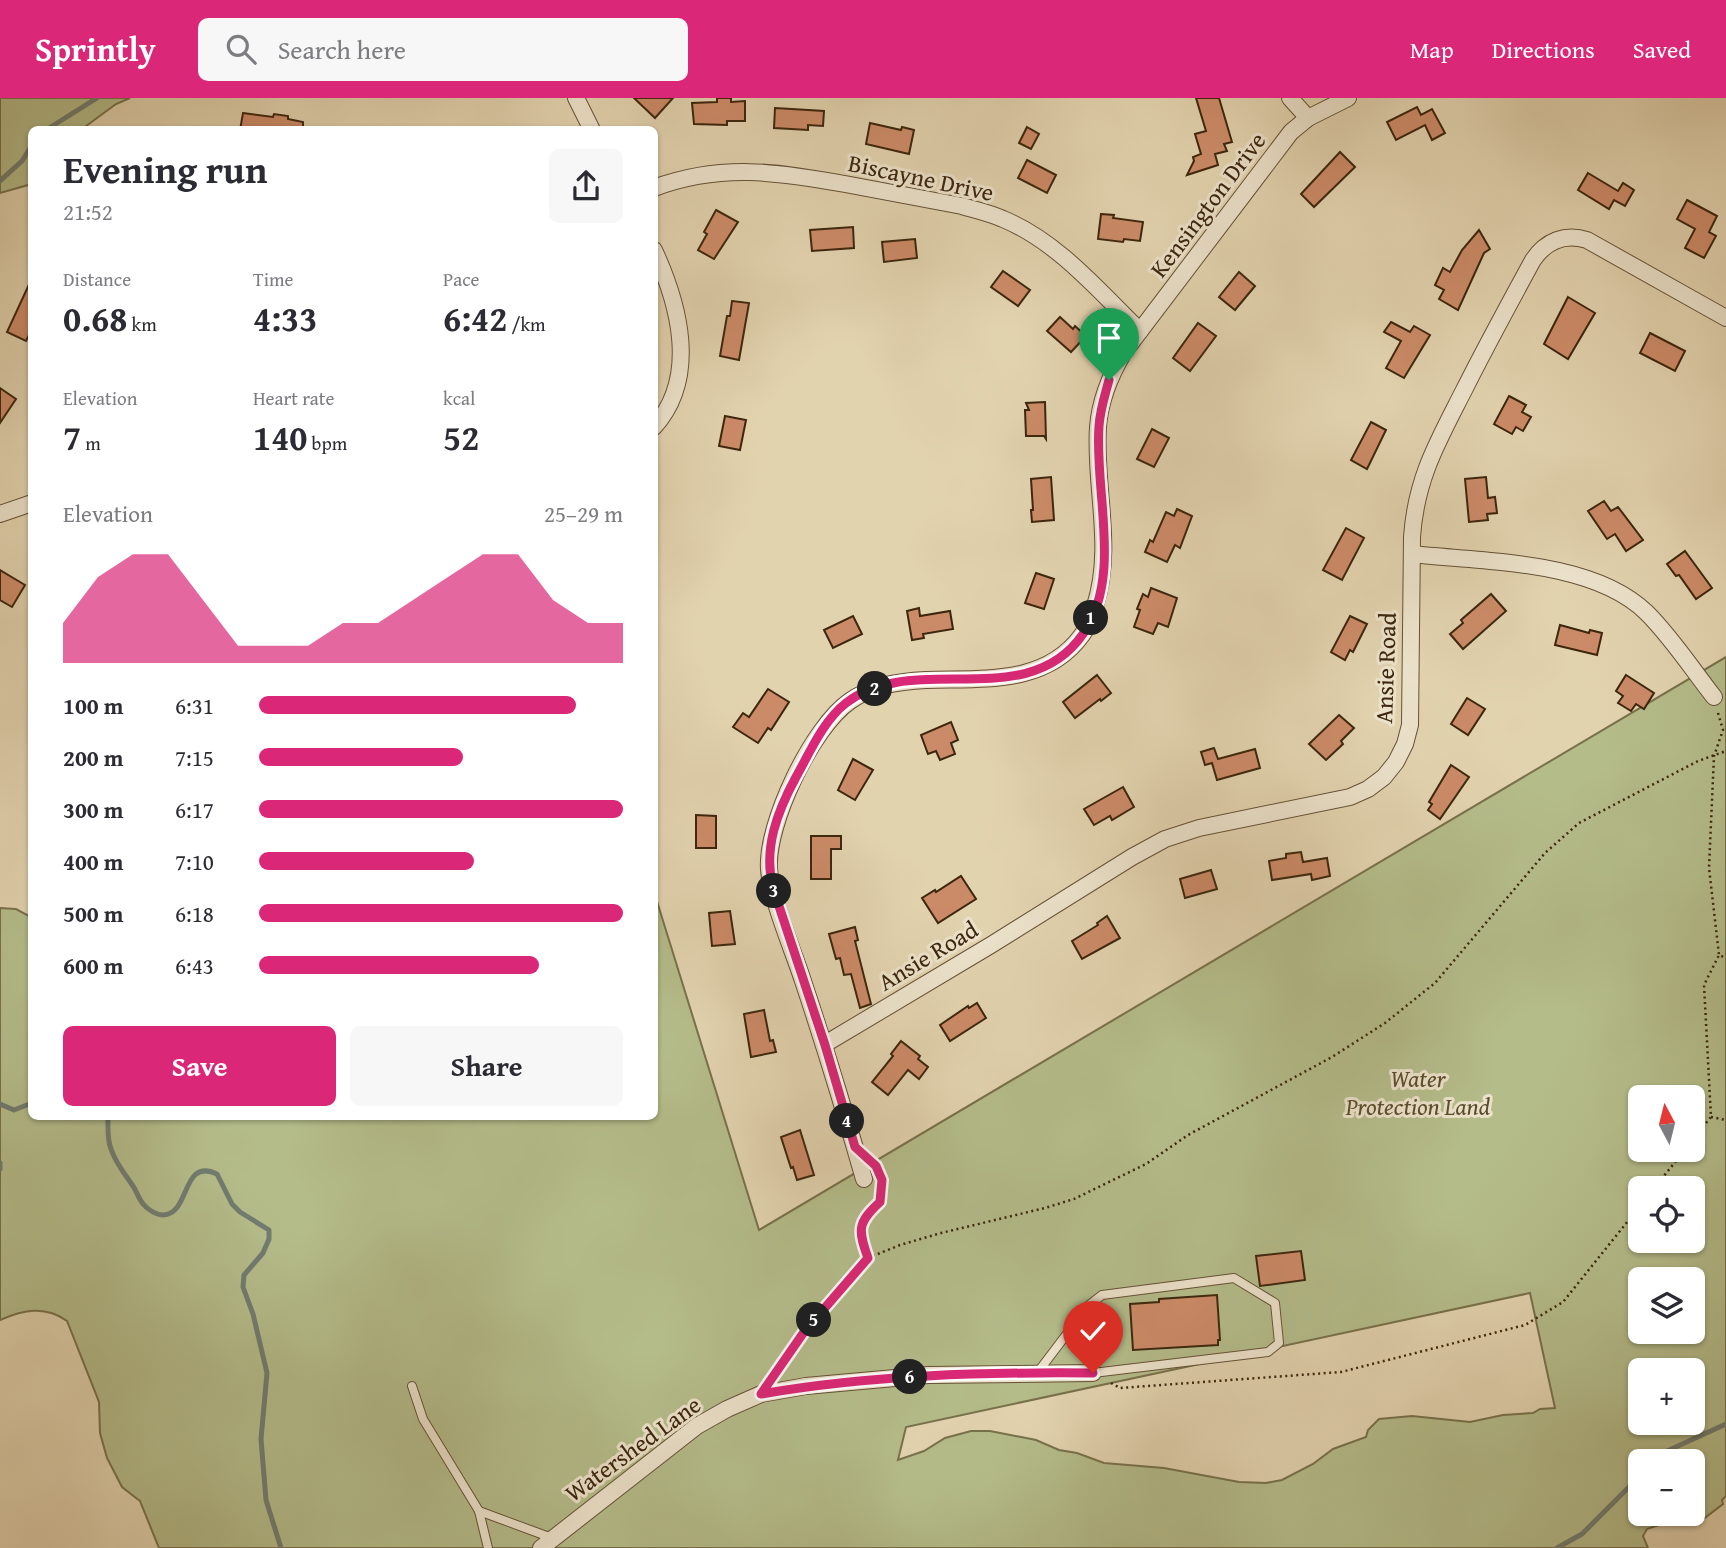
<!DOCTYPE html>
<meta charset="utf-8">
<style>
:root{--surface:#fff;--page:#f7f7f7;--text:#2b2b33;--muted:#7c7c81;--accent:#db2777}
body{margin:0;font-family:"Gentium Book Plus",serif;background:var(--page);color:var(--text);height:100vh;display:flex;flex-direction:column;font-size:26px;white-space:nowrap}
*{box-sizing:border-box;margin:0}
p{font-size:23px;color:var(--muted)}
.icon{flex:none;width:38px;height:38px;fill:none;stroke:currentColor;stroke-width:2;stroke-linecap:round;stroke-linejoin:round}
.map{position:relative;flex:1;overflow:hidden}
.side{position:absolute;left:28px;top:28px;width:630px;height:994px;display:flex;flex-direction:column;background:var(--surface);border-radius:10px;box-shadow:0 2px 5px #0004}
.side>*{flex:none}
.needle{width:46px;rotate:353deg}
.fabs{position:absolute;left:1628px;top:987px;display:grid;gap:14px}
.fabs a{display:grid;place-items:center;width:77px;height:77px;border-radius:10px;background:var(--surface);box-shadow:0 2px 5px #0004;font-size:35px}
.pin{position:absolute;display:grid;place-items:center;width:60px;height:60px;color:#fff;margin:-72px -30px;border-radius:50% 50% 50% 0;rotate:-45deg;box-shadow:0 0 7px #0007}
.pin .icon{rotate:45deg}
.km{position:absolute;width:35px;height:35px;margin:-18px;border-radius:50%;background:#222;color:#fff;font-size:19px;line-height:35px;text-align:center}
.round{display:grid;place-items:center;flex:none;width:74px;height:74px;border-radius:10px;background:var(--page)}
.overview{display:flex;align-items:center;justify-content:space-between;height:119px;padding:0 35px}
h1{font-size:38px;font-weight:600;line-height:52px}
.figures{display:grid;grid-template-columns:repeat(3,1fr);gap:10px;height:119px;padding:7px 35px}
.figures div{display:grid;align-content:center}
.figures b{font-size:35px;font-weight:600}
.figures small{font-size:19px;font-weight:400}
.figures p{font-size:19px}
.chart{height:196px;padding:14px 35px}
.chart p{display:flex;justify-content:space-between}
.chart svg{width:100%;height:126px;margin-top:7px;fill:var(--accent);opacity:.7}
.primary-button{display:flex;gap:14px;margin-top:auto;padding:14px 35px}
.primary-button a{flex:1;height:80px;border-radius:10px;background:var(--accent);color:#fff;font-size:28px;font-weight:600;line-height:80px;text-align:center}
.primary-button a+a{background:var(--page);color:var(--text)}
ul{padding:0 35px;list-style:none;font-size:23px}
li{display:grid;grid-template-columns:112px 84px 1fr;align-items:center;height:52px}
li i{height:18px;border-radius:9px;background:var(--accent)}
header{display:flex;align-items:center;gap:42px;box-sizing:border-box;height:98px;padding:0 35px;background:var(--accent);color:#fff}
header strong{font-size:33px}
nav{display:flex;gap:38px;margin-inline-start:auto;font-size:24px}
.search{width:490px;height:63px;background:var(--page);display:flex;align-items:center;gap:18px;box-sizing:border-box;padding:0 24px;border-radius:10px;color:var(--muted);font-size:26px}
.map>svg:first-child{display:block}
.green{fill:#b4bc8a;stroke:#78714c;stroke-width:2;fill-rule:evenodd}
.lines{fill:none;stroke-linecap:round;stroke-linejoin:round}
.stream{stroke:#727c71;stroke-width:5}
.building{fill:#cc8b68;stroke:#3c260d;stroke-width:2}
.service-casing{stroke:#665136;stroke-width:10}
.minor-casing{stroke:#665136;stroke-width:18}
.path{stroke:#3c260d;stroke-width:2.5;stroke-dasharray:2 3.5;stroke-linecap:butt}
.service{stroke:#ece2cb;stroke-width:8}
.minor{stroke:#ece2cb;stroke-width:16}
.route-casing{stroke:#fff;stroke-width:14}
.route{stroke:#db2777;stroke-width:9}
.labels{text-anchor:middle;stroke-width:6;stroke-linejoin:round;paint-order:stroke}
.street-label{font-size:24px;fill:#3c260d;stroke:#ece2cb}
.park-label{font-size:24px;font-style:italic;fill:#5a4c2c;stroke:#ece2cb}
</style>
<header>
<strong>Sprintly</strong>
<div class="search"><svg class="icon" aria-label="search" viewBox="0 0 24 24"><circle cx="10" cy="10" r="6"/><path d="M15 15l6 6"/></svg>Search here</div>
<nav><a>Map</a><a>Directions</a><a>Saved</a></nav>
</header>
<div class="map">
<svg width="1726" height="1450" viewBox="0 0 1726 1450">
<rect width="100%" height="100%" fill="#e2d3af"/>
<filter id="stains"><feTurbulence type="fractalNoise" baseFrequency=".00286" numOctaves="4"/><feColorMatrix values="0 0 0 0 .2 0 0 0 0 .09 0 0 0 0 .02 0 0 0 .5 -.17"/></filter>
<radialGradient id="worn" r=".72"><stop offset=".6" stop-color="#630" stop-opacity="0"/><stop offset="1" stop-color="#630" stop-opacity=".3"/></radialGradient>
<g class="green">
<path d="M0 0H130L116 6 82 31 32 32C32 45 28 73 31 84L28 87 0 95Z"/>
<path d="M1726 559V1398L1722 1402 1723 1406 1698 1425 1683 1419 1647 1431 1643 1438 1648 1450H159L140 1403 122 1389 107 1360 100 1335 99 1304 67 1223C45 1207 23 1212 0 1222V810L16 811 31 819 32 1018H654L655 797 759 1132ZM1640 999H1692V1052H1640ZM1640 1090H1692V1143H1640ZM1640 1181H1692V1234H1640ZM1530 1195 1555 1310 1540 1311 1533 1315 1503 1317 1470 1324 1412 1318 1379 1321 1368 1332 1366 1339 1333 1351 1313 1366 1282 1382 1266 1385 1239 1384 1164 1370 1104 1365 1077 1355 1059 1352 1036 1342 990 1333H971L945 1340 924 1353 898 1362 906 1329ZM1640 1272H1692V1325H1640ZM1640 1363H1692V1416H1640Z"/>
</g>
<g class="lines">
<g class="stream">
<path d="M46 32 97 0"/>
<path d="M0 83 22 63 32 47"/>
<path d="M0 1006 14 1012 32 1005"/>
<path d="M108 1018C108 1029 107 1041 111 1051 116 1066 125 1076 133 1088 137 1094 139 1102 144 1107 148 1112 157 1117 163 1117 191 1116 181 1059 217 1076L232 1106 240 1114 269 1132V1141L263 1155 244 1177 243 1189 253 1216 267 1275 261 1341 266 1402 281 1450"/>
<path d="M0 1065V1071"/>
<path d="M1656 1363 1667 1353 1726 1326"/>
<path d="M1557 1450 1582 1436 1640 1378"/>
</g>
</g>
<g class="building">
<path d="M634 0H673L655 20Z"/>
<path d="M717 0H731V4L745 3V23H727V27L694 26 692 5 717 4Z"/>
<path d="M1196 0H1219L1232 44 1224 46 1227 53 1215 56 1218 67 1187 77 1194 63 1193 59 1201 56 1195 36 1206 33Z"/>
<path d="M1417 9 1421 17 1432 11 1445 35 1432 42 1425 27 1396 42 1387 24Z"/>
<path d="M775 10 824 13 823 28 808 27V32L774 30Z"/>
<path d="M243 15 273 19 274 16 288 18V21L303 24V32H240Z"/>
<path d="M870 25 901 32 902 29 914 32 909 56 866 46Z"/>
<path d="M1027 29 1039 36 1031 51 1019 45Z"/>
<path d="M1340 54 1355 69 1314 109 1301 96Z"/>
<path d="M1027 62 1056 77 1047 95 1018 80Z"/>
<path d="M1588 75 1618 93 1623 85 1634 92 1625 108 1614 102 1609 111 1578 92Z"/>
<path d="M1687 102 1717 118 1709 134 1716 138 1704 160 1685 150 1695 131 1677 121Z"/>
<path d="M716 112 738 124 714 161 698 152 707 136 704 134Z"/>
<path d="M1101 116 1114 117 1113 120 1143 124 1140 143 1124 141 1123 144 1098 141Z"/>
<path d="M853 129 854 150 812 153 810 132Z"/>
<path d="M1479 132 1490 151 1484 155 1458 212 1439 201 1444 192 1435 187 1443 170 1450 174 1462 152Z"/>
<path d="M915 141 917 160 884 164 882 144Z"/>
<path d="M1003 173 1030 192 1018 208 991 189Z"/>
<path d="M1239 174 1255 188 1235 212 1219 199Z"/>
<path d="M32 180V231L26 243 7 234Z"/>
<path d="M1568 199 1595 215 1568 261 1544 246Z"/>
<path d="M732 203 749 205 739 262 720 258 727 218H730Z"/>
<path d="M1060 219 1073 231 1075 228 1086 238 1071 254 1047 233Z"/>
<path d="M1391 224 1410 234 1414 228 1430 237 1404 280 1386 270 1401 243 1384 234Z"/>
<path d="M1198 225 1216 238 1190 273 1173 260Z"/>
<path d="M1650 235 1685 253 1675 273 1640 255Z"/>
<path d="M0 290 16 301 0 325Z"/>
<path d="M1509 298 1526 307 1522 314 1531 319 1523 333 1516 329 1512 336 1494 326Z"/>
<path d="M1045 304 1046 341 1044 338H1026L1025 312H1029L1026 305Z"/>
<path d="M725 318 746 322 740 352 719 348Z"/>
<path d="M1371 324 1386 332 1367 371 1351 362Z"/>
<path d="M1152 331 1169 340 1154 369 1137 361Z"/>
<path d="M1051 379 1054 422 1032 424 1031 412H1033L1031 381Z"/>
<path d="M1486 379 1488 400 1495 399 1497 415 1487 416 1488 422 1469 424 1465 381Z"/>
<path d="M1604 403 1611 413 1618 409 1643 442 1626 453 1615 436 1607 441 1588 413Z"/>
<path d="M1177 411 1192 418 1180 450 1175 447 1167 464 1145 454 1150 442 1153 444 1166 414 1174 418Z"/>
<path d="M1346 430 1364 440 1342 482 1323 472Z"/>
<path d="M1685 453 1712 490 1696 501 1679 477 1676 478 1667 466Z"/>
<path d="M0 472 25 487 12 509 0 502Z"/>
<path d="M1036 475 1054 481 1044 511 1025 505Z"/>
<path d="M1151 490 1177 500 1168 529 1158 525 1153 536 1134 529 1140 512 1137 511 1143 496 1148 499Z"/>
<path d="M1491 496 1506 513 1463 551 1450 536 1463 525 1461 522Z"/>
<path d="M919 510 920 518 950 513 953 531 923 536 924 540 912 542 907 513Z"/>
<path d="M853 518 862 536 833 550 824 532Z"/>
<path d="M1350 518 1367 526 1353 554 1350 552 1345 562 1331 554Z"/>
<path d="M1560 527 1589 535 1590 532 1602 535 1597 557 1555 547Z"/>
<path d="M1097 577 1111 595 1101 603 1100 601 1075 620 1063 604Z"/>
<path d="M1626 577 1654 595 1644 611 1636 606 1631 613 1618 605 1623 598 1616 593Z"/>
<path d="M768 591 789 604 771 632 768 630 758 645 733 629 743 615 749 619Z"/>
<path d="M1467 600 1485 611 1468 637 1451 626Z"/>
<path d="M1339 617 1354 630 1341 643 1343 646 1326 662 1309 646Z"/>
<path d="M951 624 958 642 951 645 955 656 940 662 936 653 928 656 921 637Z"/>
<path d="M1214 650 1218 661 1255 651 1260 670 1217 682 1212 665 1205 667 1201 654Z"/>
<path d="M853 661 873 672 855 702 838 692Z"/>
<path d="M1451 667 1469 679 1440 721 1428 712 1432 706 1429 704Z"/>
<path d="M1123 689 1134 709 1112 722 1110 718 1094 727 1084 711Z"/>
<path d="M696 717 716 718V750H696Z"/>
<path d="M811 738H841V751H831V781H811Z"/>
<path d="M1301 754 1303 764 1327 760 1330 778 1312 782 1311 776 1272 782 1269 763 1286 760V756Z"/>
<path d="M1211 772 1217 791 1185 800 1180 781Z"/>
<path d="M961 778 976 801 938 825 922 800 935 792 936 794Z"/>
<path d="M730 813 735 846 712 848 709 815Z"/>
<path d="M1107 818 1120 840 1082 861 1072 843 1098 827 1097 825Z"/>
<path d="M855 829 858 842 855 843 871 906 860 910 851 876 844 877 840 860 836 861 829 836Z"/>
<path d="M977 905 986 920 950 943 940 927 968 908 969 910Z"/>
<path d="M764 912 770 943 773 942 776 954 751 959 744 916Z"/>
<path d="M901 943 920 958 918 961 928 969 919 981 908 972 888 997 872 984 893 958 891 956Z"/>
<path d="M800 1032 814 1077 797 1082 793 1069 791 1070 781 1039Z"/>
<path d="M1301 1153 1305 1182 1260 1188 1256 1158Z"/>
<path d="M1217 1197 1220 1242H1218V1247L1133 1252 1130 1206 1159 1204V1201Z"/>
</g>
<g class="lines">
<g class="service-casing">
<g id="service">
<path d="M1038 1274 1088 1208 1102 1197 1234 1180 1275 1205 1279 1245 1268 1254 1093 1275"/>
<path d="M412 1288 423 1321 479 1413 552 1440"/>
<path d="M479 1413 488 1450"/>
</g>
</g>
<g class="minor-casing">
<g id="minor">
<path d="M576 0 592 32"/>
<path d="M1290 0 1308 20"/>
<path d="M654 90C721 65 778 74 845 86 884 93 923 101 962 108 976 112 990 115 1003 121 1057 143 1099 193 1140 233"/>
<path d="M654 152C679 206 699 279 654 329"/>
<path d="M0 416 32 405"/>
<path d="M1412 456C1484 464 1593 462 1647 515 1672 540 1692 571 1714 599"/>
<path d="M825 946 991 847 1132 759 1165 741 1199 730 1350 699 1368 691 1384 679 1396 664 1405 646 1410 627 1412 439C1416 381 1437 345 1463 294 1485 250 1509 206 1533 162 1546 143 1565 135 1587 142L1726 220"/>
<path d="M864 1081C845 1015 825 949 803 883 793 852 771 802 769 771 766 726 812 629 850 603 871 588 900 583 926 582 981 580 1045 588 1082 537 1088 529 1092 518 1095 508 1114 448 1094 389 1098 329 1100 302 1111 276 1124 254L1291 34 1308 20 1348 0"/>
<path d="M541 1450 697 1328 727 1311 761 1296 806 1288 928 1277 1093 1275"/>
</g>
</g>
<g class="path">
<path d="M1718 615 1723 632 1714 658 1709 770 1719 857"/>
<path d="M1711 1019 1726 1022"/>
<path d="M1692 1042 1711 1019 1704 887 1719 857 1726 860"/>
<path d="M1654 1090 1685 1052"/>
<path d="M868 1160C858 1131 857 1125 880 1104L881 1079"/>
<path d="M775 1276 804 1234 868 1160 900 1147 941 1135 1045 1110 1074 1101 1146 1066 1188 1037 1332 959 1385 925 1435 885 1545 755 1579 725 1698 663 1726 653"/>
<path d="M1111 1285 1120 1290 1341 1274 1525 1227 1563 1204 1640 1108"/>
</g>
<use href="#service" class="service"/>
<use href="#minor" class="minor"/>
</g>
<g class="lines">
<g class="route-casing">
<path id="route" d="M1093 1275C982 1274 871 1277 761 1296L804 1234 868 1160C858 1132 857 1125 880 1104L882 1082 876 1068 855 1049 825 947 773 790C763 751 777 714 796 679 810 654 823 623 846 605 914 552 1027 617 1083 536 1123 479 1094 393 1099 328 1100 312 1105 297 1109 282"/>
</g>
<use href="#route" class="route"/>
</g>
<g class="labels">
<g class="street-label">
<text transform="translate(921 80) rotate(12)" y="8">Biscayne Drive</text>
<text transform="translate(1208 107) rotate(-53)" y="8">Kensington Drive</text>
<text transform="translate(1386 570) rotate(-88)" y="8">Ansie Road</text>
<text transform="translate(928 858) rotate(-31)" y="8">Ansie Road</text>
<text transform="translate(633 1351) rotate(-36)" y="8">Watershed Lane</text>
</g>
<g class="park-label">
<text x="1418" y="989">Water<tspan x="1418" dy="28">Protection Land</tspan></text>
</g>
</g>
<rect width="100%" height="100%" filter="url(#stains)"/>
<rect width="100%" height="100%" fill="url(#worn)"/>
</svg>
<div class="fabs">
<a><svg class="needle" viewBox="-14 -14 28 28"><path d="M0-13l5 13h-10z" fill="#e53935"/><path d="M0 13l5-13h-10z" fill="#7c7c81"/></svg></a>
<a><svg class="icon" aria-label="locate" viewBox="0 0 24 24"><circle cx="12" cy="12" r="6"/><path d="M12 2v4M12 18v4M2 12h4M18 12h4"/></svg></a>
<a><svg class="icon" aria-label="layers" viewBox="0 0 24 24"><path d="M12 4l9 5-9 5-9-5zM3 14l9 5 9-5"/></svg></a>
<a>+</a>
<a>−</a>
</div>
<div class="pin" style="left:1109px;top:282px;background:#1e9e55"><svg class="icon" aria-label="arrive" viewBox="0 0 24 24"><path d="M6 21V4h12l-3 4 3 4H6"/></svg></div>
<div class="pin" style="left:1093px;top:1275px;background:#d93025"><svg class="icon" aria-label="check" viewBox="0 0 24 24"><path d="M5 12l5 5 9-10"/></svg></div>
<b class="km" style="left:1091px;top:520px">1</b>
<b class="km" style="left:875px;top:591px">2</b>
<b class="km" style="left:774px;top:793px">3</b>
<b class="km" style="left:847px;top:1023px">4</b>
<b class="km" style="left:814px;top:1222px">5</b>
<b class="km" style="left:910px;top:1279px">6</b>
<section class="side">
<div class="overview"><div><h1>Evening run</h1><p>21:52</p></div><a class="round"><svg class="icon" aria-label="share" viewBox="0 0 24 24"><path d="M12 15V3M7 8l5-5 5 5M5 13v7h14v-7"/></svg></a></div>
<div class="figures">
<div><p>Distance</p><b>0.68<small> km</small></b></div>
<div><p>Time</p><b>4:33</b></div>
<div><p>Pace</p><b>6:42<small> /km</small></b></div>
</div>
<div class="figures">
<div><p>Elevation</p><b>7<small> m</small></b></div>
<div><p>Heart rate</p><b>140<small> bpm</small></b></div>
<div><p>kcal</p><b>52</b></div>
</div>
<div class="chart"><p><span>Elevation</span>25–29 m</p>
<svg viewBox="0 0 160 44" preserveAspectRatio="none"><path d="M0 44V30L10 14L20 6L30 6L40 22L50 38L60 38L70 38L80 30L90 30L100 22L110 14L120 6L130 6L140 22L150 30L160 30V44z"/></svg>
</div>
<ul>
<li><b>100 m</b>6:31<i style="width:87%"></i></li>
<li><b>200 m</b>7:15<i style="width:56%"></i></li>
<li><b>300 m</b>6:17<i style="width:100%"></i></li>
<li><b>400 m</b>7:10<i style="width:59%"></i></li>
<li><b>500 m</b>6:18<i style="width:100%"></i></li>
<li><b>600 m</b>6:43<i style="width:77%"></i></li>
</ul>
<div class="primary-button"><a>Save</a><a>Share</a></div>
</section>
</div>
